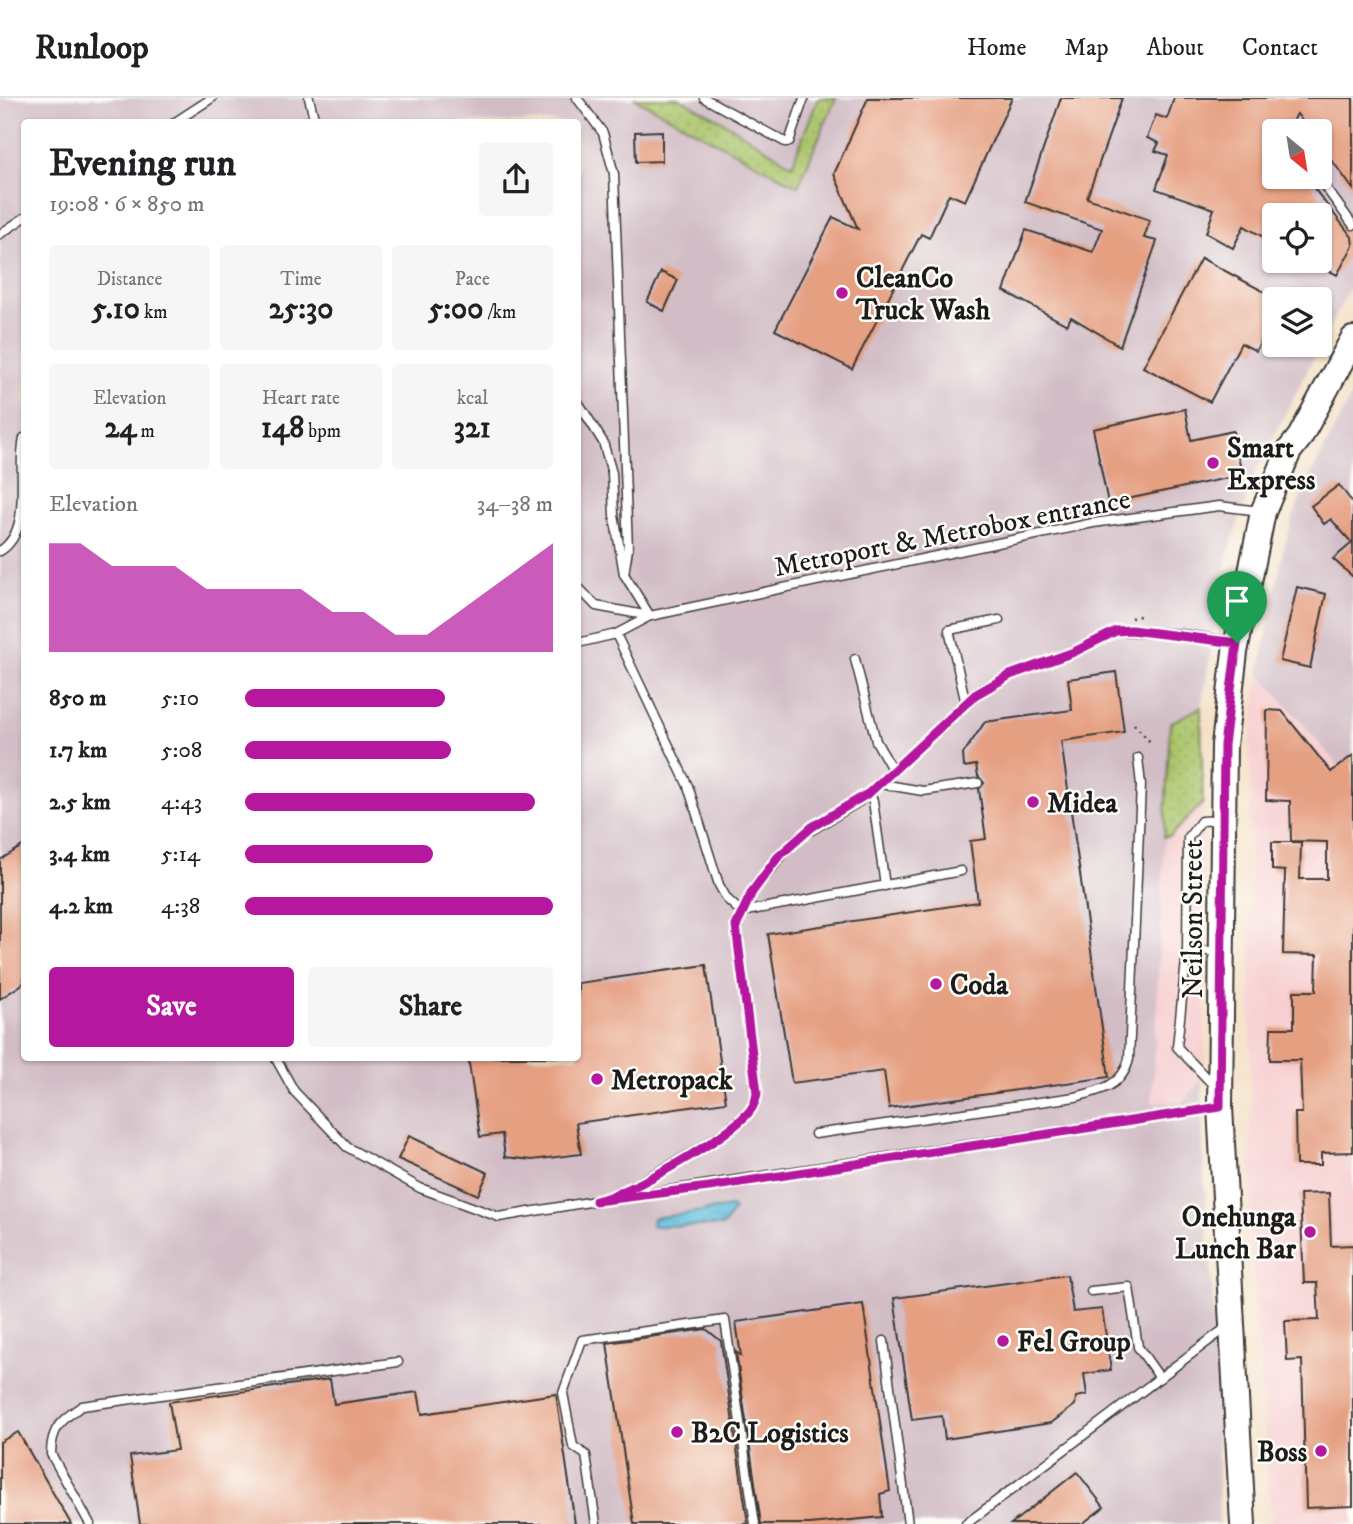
<!DOCTYPE html>
<meta charset="utf-8">
<style>
:root{--surface:#fff;--page:#f6f6f6;--text:#202124;--muted:#757577;--line:#e0e0e0;--accent:#b5179e}
body{margin:0;font-family:"IM FELL DW Pica",serif;background:var(--page);color:var(--text);height:100vh;display:flex;flex-direction:column;font-size:26px;white-space:nowrap}
*{box-sizing:border-box;margin:0}
p{font-size:23px;color:var(--muted)}
.icon{flex:none;width:38px;height:38px;fill:none;stroke:currentColor;stroke-width:2;stroke-linecap:round;stroke-linejoin:round}
.map{position:relative;flex:1;overflow:hidden}
.side{position:absolute;left:21px;top:21px;width:560px;height:942px;display:flex;flex-direction:column;background:var(--surface);border-radius:7px;box-shadow:0 2px 5px #0004}
.side>*{flex:none}
.needle{width:46px;rotate:150deg}
.controls{position:absolute;left:1262px;top:21px;display:grid;gap:14px}
.controls a{display:grid;place-items:center;width:70px;height:70px;border-radius:7px;background:var(--surface);box-shadow:0 2px 5px #0004;font-size:35px}
.pin{position:absolute;display:grid;place-items:center;width:60px;height:60px;color:#fff;margin:-72px -30px;border-radius:50% 50% 50% 0;rotate:-45deg;box-shadow:0 0 7px #0007}
.pin .icon{rotate:45deg}
.round{display:grid;place-items:center;flex:none;width:74px;height:74px;border-radius:7px;background:var(--page)}
.head{display:flex;align-items:center;justify-content:space-between;height:119px;padding:0 28px}
h1{font-size:38px;font-weight:700;line-height:52px}
.stats{display:grid;grid-template-columns:repeat(3,1fr);gap:10px;height:119px;padding:7px 28px}
.stats div{display:grid;align-content:center;border-radius:7px;background:var(--page);text-align:center}
.stats b{font-size:30px;font-weight:700}
.stats small{font-size:19px;font-weight:400}
.stats p{font-size:19px}
.chart{height:196px;padding:14px 28px}
.chart p{display:flex;justify-content:space-between}
.chart svg{width:100%;height:126px;margin-top:7px;fill:var(--accent);opacity:.7}
.cta{display:flex;gap:14px;margin-top:auto;padding:14px 28px}
.cta a{flex:1;height:80px;border-radius:7px;background:var(--accent);color:#fff;font-size:28px;font-weight:700;line-height:80px;text-align:center}
.cta a+a{background:var(--page);color:var(--text)}
ul{padding:0 28px;list-style:none;font-size:23px}
li{display:grid;grid-template-columns:112px 84px 1fr;align-items:center;height:52px}
li i{height:18px;border-radius:9px;background:var(--accent)}
header{display:flex;align-items:center;gap:42px;box-sizing:border-box;height:98px;padding:0 35px;background:var(--surface);border-bottom:2px solid var(--line)}
header strong{font-size:33px}
nav{display:flex;gap:38px;margin-inline-start:auto;font-size:24px}
.map>svg:first-child{display:block}
.built{fill:#f7cfd1}
.industrial{fill:#d2bdc6;fill-rule:evenodd}
.grass{fill:url(#grass-dots);stroke:#637043;stroke-width:2}
.water{fill:url(#water-ripples);stroke:#3c6c7c;stroke-width:2}
.building{fill:#e59f81}
.lines{fill:none;stroke-linecap:round;stroke-linejoin:round}
.lane-casing{stroke:#3c3936;stroke-width:11}
.primary-casing{stroke:#3c3936;stroke-width:28}
.path{stroke:#3c3936;stroke-width:2.5;stroke-dasharray:2 5;stroke-linecap:butt}
.lane{stroke:#fff;stroke-width:8}
.primary{stroke:#fff;stroke-width:24}
.route-casing{stroke:#fff;stroke-width:14}
.route{stroke:#b5179e;stroke-width:9}
.poi-dot{fill:#b5179e;stroke:#fdfcf7;stroke-width:2.5}
.labels{text-anchor:middle;stroke-width:5;stroke-linejoin:round;paint-order:stroke}
.poi-label{font-size:28px;font-weight:bold;fill:#1c1c1c;stroke:#fdfcf7;text-anchor:start}
.street-label{font-size:28px;fill:#1c1c1c;stroke:#fdfcf7}
</style>
<header>
<strong>Runloop</strong>
<nav><a>Home</a><a>Map</a><a>About</a><a>Contact</a></nav>
</header>
<div class="map">
<svg width="1353" height="1426" viewBox="0 0 1353 1426">
<defs>
<pattern id="grass-dots" width="8" height="8" patternUnits="userSpaceOnUse" patternTransform="scale(1.75)"><rect width="8" height="8" fill="#aac46a"/><path d="M2 2h.1M6 6h.1" fill="none" stroke="#92a85b" stroke-width="1.8" stroke-linecap="round"/></pattern>
<pattern id="water-ripples" width="26" height="14" patternUnits="userSpaceOnUse" patternTransform="scale(1.75)"><rect width="26" height="14" fill="#5cbcdb"/><path d="M2 4q2-2 4 0t4 0M15 11q2-2 4 0t4 0" fill="none" stroke="#4fa1bb"/></pattern>
</defs>
<rect width="100%" height="100%" fill="#fdfcf7"/>
<filter id="ink" filterUnits="userSpaceOnUse"><feTurbulence type="fractalNoise" baseFrequency=".0143" numOctaves="2"/><feDisplacementMap in="SourceGraphic" scale="14" xChannelSelector="R" yChannelSelector="G"/><feConvolveMatrix kernelMatrix="1 2 1 2 8 2 1 2 1" color-interpolation-filters="sRGB"/></filter>
<filter id="wash" filterUnits="userSpaceOnUse"><feTurbulence type="fractalNoise" baseFrequency=".00686" numOctaves="4" result="noise"/><feDisplacementMap in="SourceGraphic" scale="28" xChannelSelector="R" yChannelSelector="G"/><feGaussianBlur stdDeviation="1.57" result="paint"/><feColorMatrix in="noise" values="0 0 0 0 0 0 0 0 0 0 0 0 0 0 0 0 0 1.4 0 .05"/><feComposite in="paint" operator="in"/></filter>
<g filter="url(#wash)">
<rect width="100%" height="100%" fill="#f4e0c6"/>
<g class="built">
<path d="M1259 575 1353 684V1426H1271L1251 1145 1250 646Z"/>
<path d="M1203 705 1205 965 1202 981 1182 1004 1152 1006 1164 739 1170 738Z"/>
</g>
<g class="industrial">
<path d="M0 0H634L798 88 836 0H1353V183L1255 375 1228 456 1201 609 1170 625 1152 1005 1182 1004 1202 981 1203 1063 1217 1262 1219 1426H0ZM24 24H578V959H24ZM1274 33H1320V79H1274ZM1274 117H1320V163H1274ZM1274 201H1320V247H1274Z"/>
<path d="M679 0H818L793 67 719 21Z"/>
<path d="M1353 295V684L1259 575 1283 453 1293 420 1306 386Z"/>
</g>
<g class="grass">
<path d="M634 0H679L719 21 792 67 818 0H836L798 88Z"/>
<path d="M1201 609 1203 705 1170 738 1164 739 1170 625Z"/>
</g>
<path class="water" d="M731 1109 734 1112 723 1128H652L653 1120Z"/>
<g id="blocks">
<g class="building">
<path d="M868 0H1012L965 103 949 96 929 140 921 136 852 271 775 232 833 119 858 131 834 76Z"/>
<path d="M1061 0H1122L1087 100 1150 122 1144 140 1157 143 1120 248 1071 219 1067 227 1004 193 1026 132 1093 154 1102 131 1025 104Z"/>
<path d="M1174 0H1353V91L1320 46V33H1310L1297 16 1287 33H1274V79H1305L1352 139 1353 148 1337 177 1320 168V117H1274V145L1244 128 1233 150 1206 135 1214 111 1156 91 1168 57 1155 53 1159 45 1147 40 1156 17 1167 21Z"/>
<path d="M662 33V63L636 64 635 34Z"/>
<path d="M1201 160 1274 199V243L1264 238 1256 253 1241 245 1210 304 1143 269Z"/>
<path d="M661 174 678 182 664 213 647 204Z"/>
<path d="M1185 311 1191 342 1233 333 1242 377 1108 405 1093 331Z"/>
<path d="M1339 387 1353 405V479L1333 461 1352 445 1331 421 1324 426 1311 408Z"/>
<path d="M1297 489 1326 496 1310 570 1280 563Z"/>
<path d="M1116 574 1124 634 1061 643 1109 979 889 1010 884 973 792 985 768 836 978 804 970 743 986 741 979 691 984 685 978 678 976 667 964 669 963 656 985 624 1072 612 1068 581Z"/>
<path d="M1267 612 1282 613 1331 674 1353 657V1054L1321 1055V1067H1296L1295 1015H1302L1300 962H1270L1271 930H1294V893H1316L1317 857 1283 856 1285 773 1272 772V744H1301L1300 781H1327V744L1291 743 1290 703 1266 702Z"/>
<path d="M24 747V885L0 901V762Z"/>
<path d="M706 867 726 1004 576 1025 581 1056 532 1062 505 1059 502 1036 480 1039 468 959H578V885Z"/>
<path d="M409 1038 488 1075 478 1097 398 1061Z"/>
<path d="M1329 1095 1331 1148 1353 1147V1408L1306 1410 1302 1262 1287 1263 1285 1223 1319 1222 1317 1185H1304L1300 1096Z"/>
<path d="M1067 1177 1073 1214 1102 1211 1111 1272 1084 1276 1087 1297 1076 1299 1075 1307 1051 1325 945 1341 942 1318 912 1322 894 1200Z"/>
<path d="M863 1206 890 1393 880 1396 882 1419 810 1426H761L736 1254 741 1258 736 1224Z"/>
<path d="M706 1231 721 1243 748 1426H634L607 1245Z"/>
<path d="M330 1281 334 1306 418 1294 422 1316 556 1296 575 1426H140L130 1358 177 1352 169 1304Z"/>
<path d="M18 1334 71 1426H0V1344Z"/>
<path d="M1077 1374 1104 1409 1082 1426H1011Z"/>
</g>
</g>
</g>
<g filter="url(#ink)">
<use href="#blocks" fill-opacity="0" stroke="#3c3936" stroke-width="2"/>
<g class="lines">
<g class="lane-casing">
<g id="lane">
<path d="M309 0 315 24"/>
<path d="M577 0 603 35 614 76 628 451 624 476"/>
<path d="M704 0 785 44H789L804 0"/>
<path d="M175 24 212 0"/>
<path d="M1318 79 1353 127"/>
<path d="M0 136 24 120"/>
<path d="M578 304 603 344 612 375 614 417 624 476 650 518"/>
<path d="M0 453C34 432 16 375 24 340"/>
<path d="M578 489 596 508 650 518"/>
<path d="M616 536 688 688 719 787 727 801 741 814 961 773"/>
<path d="M578 545 616 536 650 518 1093 425 1219 408 1260 413"/>
<path d="M855 561 876 643 893 673"/>
<path d="M966 606 949 532 999 522"/>
<path d="M881 686 923 693 978 685"/>
<path d="M869 695 873 703 885 788"/>
<path d="M1187 853 1188 740 1201 723 1221 722"/>
<path d="M275 959 294 993 347 1049 420 1090 499 1119 601 1102 628 1091 699 1051 730 1030 747 1016 755 1006 757 995 736 829 752 794 795 742 860 703 975 597 1010 577 1074 554 1116 533 1180 536 1234 544"/>
<path d="M1214 988 1177 949 1187 853H1220"/>
<path d="M815 1036 1075 999C1099 993 1123 988 1129 961L1141 687 1138 660"/>
<path d="M611 1101 1218 1009"/>
<path d="M1091 1193 1129 1189 1138 1249 1160 1280"/>
<path d="M884 1243 908 1426"/>
<path d="M90 1426 51 1356C51 1330 62 1321 82 1308L398 1264"/>
<path d="M596 1426 586 1357 573 1348 563 1295 582 1242 725 1222 755 1426"/>
<path d="M966 1426 1227 1229"/>
</g>
</g>
<g class="primary-casing">
<path id="primary" d="M1243 1426 1220 1009 1224 647 1235 554 1263 414 1289 353 1300 339 1353 241"/>
</g>
<g class="path">
<path d="M1131 520 1144 517"/>
<path d="M1134 626 1151 645"/>
</g>
<use href="#lane" class="lane"/>
<use href="#primary" class="primary"/>
</g>
</g>
<g class="lines" filter="url(#ink)">
<g class="route-casing">
<path id="route" d="M1131 532 1237 545 1224 647 1220 1009 709 1089 596 1103C628 1097 728 1039 749 1014 754 1008 756 1003 757 995L736 828 752 794 778 759 812 729 869 695 975 597 1010 577 1074 554 1116 533Z"/>
</g>
<use href="#route" class="route"/>
</g>
<g class="poi-dot">
<circle cx="842" cy="195" r="7"/>
<circle cx="1213" cy="365" r="7"/>
<circle cx="1033" cy="704" r="7"/>
<circle cx="936" cy="886" r="7"/>
<circle cx="597" cy="981" r="7"/>
<circle cx="1310" cy="1134" r="7"/>
<circle cx="1003" cy="1243" r="7"/>
<circle cx="677" cy="1334" r="7"/>
<circle cx="1321" cy="1353" r="7"/>
</g>
<g class="labels">
<g class="poi-label">
<text x="856" y="189">CleanCo<tspan x="856" dy="32">Truck Wash</tspan></text>
<text x="1227" y="359">Smart<tspan x="1227" dy="32">Express</tspan></text>
<text x="1047" y="714">Midea</text>
<text x="950" y="896">Coda</text>
<text x="611" y="991">Metropack</text>
<text x="1296" y="1128" text-anchor="end">Onehunga<tspan x="1296" dy="32">Lunch Bar</tspan></text>
<text x="1017" y="1253">Fel Group</text>
<text x="691" y="1344">B2C Logistics</text>
<text x="1307" y="1363" text-anchor="end">Boss</text>
</g>
<g class="street-label">
<text transform="translate(952 434) rotate(-11)" y="10">Metroport &amp; Metrobox entrance</text>
<text transform="translate(1192 821) rotate(-90)" y="10">Neilson Street</text>
</g>
</g>
</svg>
<div class="controls">
<a><svg class="needle" viewBox="-14 -14 28 28"><path d="M0-13l5 13h-10z" fill="#e53935"/><path d="M0 13l5-13h-10z" fill="#757577"/></svg></a>
<a><svg class="icon" aria-label="locate" viewBox="0 0 24 24"><circle cx="12" cy="12" r="6"/><path d="M12 2v4M12 18v4M2 12h4M18 12h4"/></svg></a>
<a><svg class="icon" aria-label="layers" viewBox="0 0 24 24"><path d="M12 4l9 5-9 5-9-5zM3 14l9 5 9-5"/></svg></a>
</div>
<div class="pin" style="left:1237px;top:545px;background:#1e9e55"><svg class="icon" aria-label="arrive" viewBox="0 0 24 24"><path d="M6 21V4h12l-3 4 3 4H6"/></svg></div>
<section class="side">
<div class="head"><div><h1>Evening run</h1><p>19:08 · 6 × 850 m</p></div><a class="round"><svg class="icon" aria-label="share" viewBox="0 0 24 24"><path d="M12 15V3M7 8l5-5 5 5M5 13v7h14v-7"/></svg></a></div>
<div class="stats">
<div><p>Distance</p><b>5.10<small> km</small></b></div>
<div><p>Time</p><b>25:30</b></div>
<div><p>Pace</p><b>5:00<small> /km</small></b></div>
</div>
<div class="stats">
<div><p>Elevation</p><b>24<small> m</small></b></div>
<div><p>Heart rate</p><b>148<small> bpm</small></b></div>
<div><p>kcal</p><b>321</b></div>
</div>
<div class="chart"><p><span>Elevation</span>34–38 m</p>
<svg viewBox="0 0 160 44" preserveAspectRatio="none"><path d="M0 44V6L10 6L20 14L30 14L40 14L50 22L60 22L70 22L80 22L90 30L100 30L110 38L120 38L130 30L140 22L150 14L160 6V44z"/></svg>
</div>
<ul>
<li><b>850 m</b>5:10<i style="width:65%"></i></li>
<li><b>1.7 km</b>5:08<i style="width:67%"></i></li>
<li><b>2.5 km</b>4:43<i style="width:94%"></i></li>
<li><b>3.4 km</b>5:14<i style="width:61%"></i></li>
<li><b>4.2 km</b>4:38<i style="width:100%"></i></li>
</ul>
<div class="cta"><a>Save</a><a>Share</a></div>
</section>
</div>
